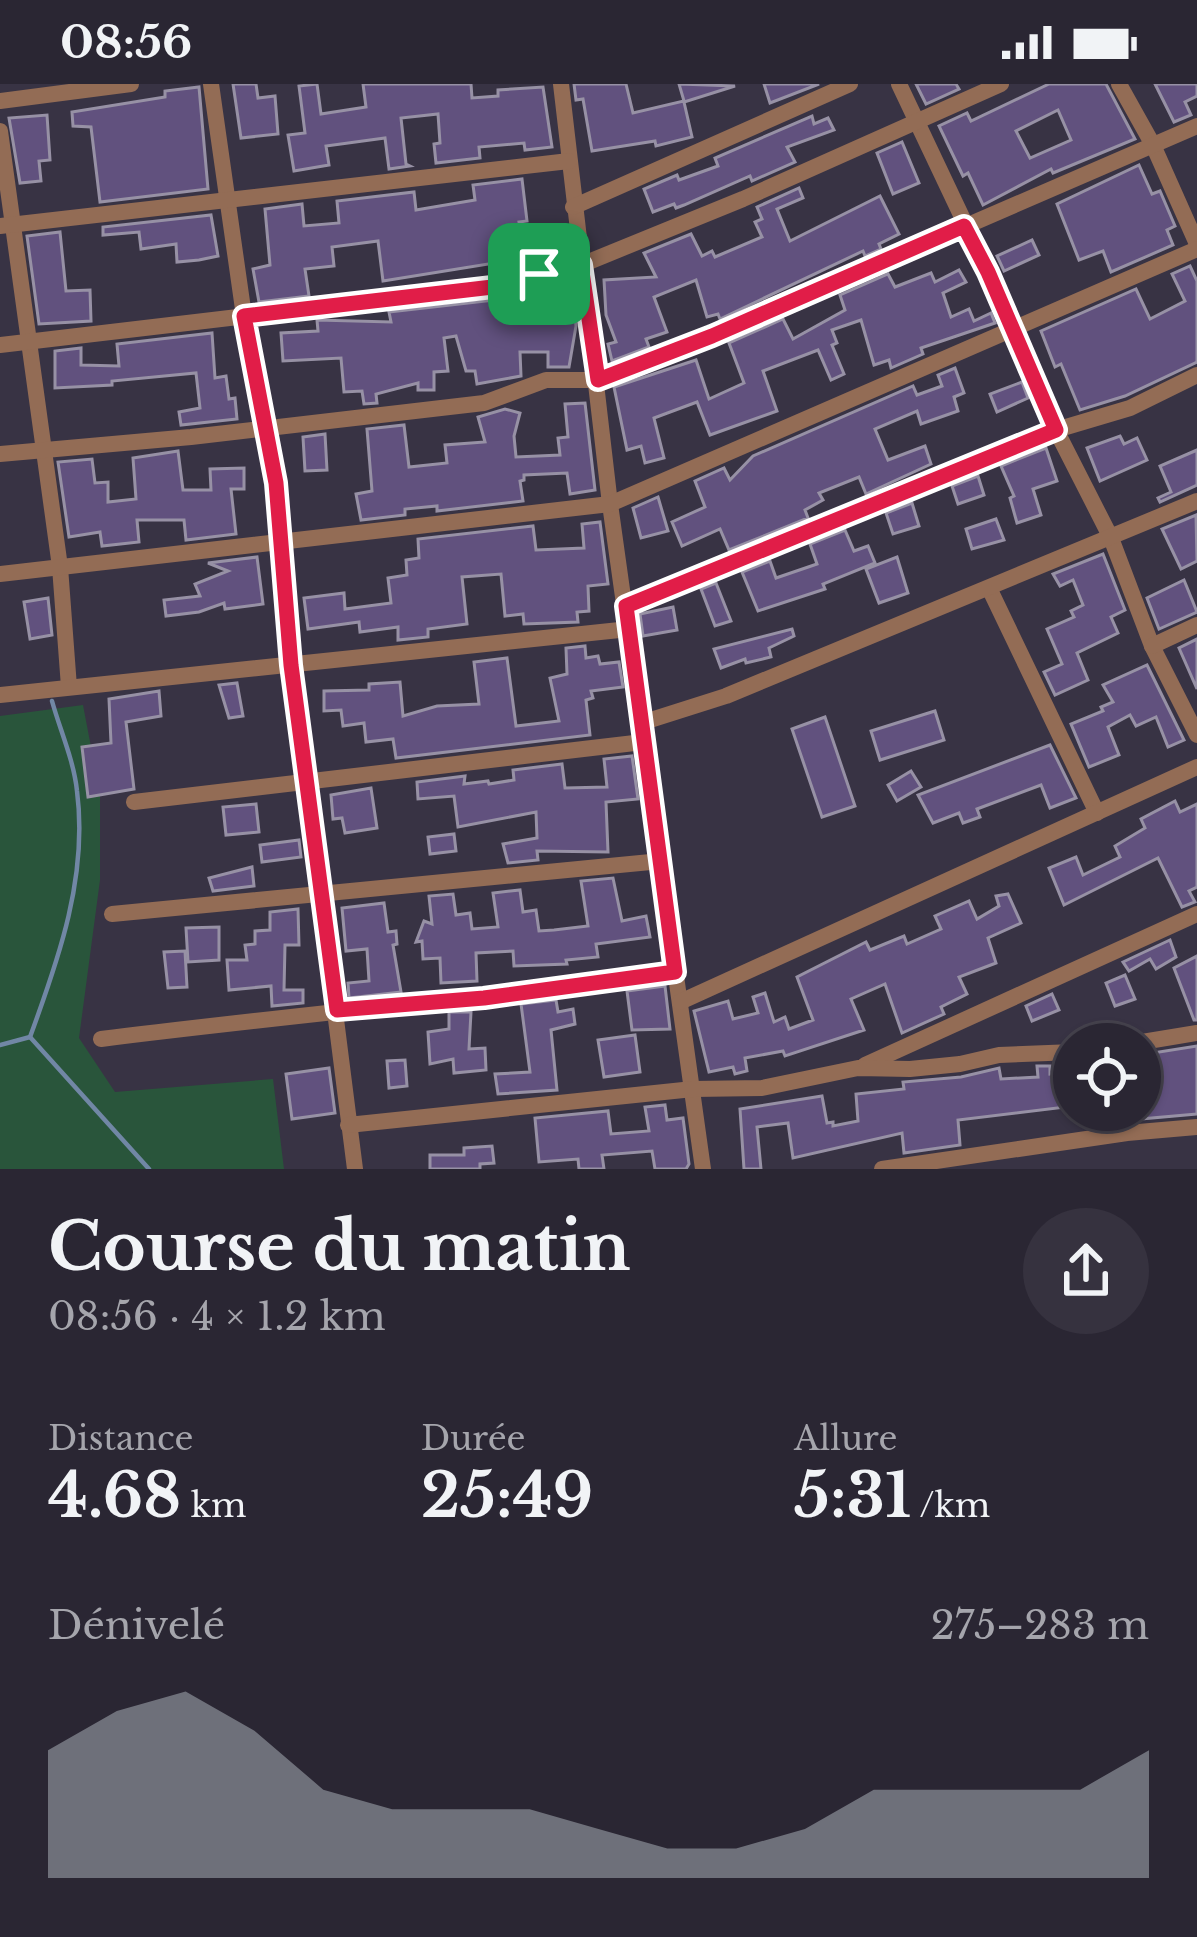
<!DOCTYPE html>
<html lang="fr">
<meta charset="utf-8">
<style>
:root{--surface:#2a2633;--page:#36323f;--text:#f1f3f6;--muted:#a5a5ac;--line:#46434e;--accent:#8c9099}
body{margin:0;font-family:"Libre Baskerville",serif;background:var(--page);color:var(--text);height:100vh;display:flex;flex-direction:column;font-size:45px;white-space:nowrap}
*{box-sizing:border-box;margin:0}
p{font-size:39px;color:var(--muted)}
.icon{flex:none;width:66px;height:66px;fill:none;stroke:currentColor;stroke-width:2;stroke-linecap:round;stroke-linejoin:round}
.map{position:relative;height:1085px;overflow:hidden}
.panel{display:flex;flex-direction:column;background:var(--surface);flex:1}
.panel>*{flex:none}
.controls{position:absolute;left:1053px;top:939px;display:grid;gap:24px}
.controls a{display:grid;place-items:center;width:108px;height:108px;border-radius:50%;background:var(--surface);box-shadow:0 3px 9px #0004,0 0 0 3px var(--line);font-size:60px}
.pin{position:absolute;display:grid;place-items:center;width:102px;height:102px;color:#fff;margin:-51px;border-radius:24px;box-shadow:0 6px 18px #0006}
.round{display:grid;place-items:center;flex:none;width:126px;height:126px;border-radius:63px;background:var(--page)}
.head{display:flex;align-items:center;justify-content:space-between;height:204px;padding:0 48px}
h1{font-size:66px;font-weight:800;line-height:90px}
.metrics{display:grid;grid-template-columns:repeat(3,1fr);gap:18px;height:204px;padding:12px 48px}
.metrics div{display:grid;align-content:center}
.metrics b{font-size:60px;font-weight:800}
.metrics small{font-size:33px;font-weight:400}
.metrics p{font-size:33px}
.chart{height:336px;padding:24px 48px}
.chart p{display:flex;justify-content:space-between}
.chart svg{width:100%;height:216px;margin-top:12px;fill:var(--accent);opacity:.7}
.status{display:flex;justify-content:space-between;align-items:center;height:84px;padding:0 60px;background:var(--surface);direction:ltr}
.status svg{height:33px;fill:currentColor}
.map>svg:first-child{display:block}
.green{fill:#29553b}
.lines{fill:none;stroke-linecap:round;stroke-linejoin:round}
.stream{stroke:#7187a5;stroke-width:4.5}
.building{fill:#61517e;stroke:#9791a5;stroke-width:3;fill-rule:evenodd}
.minor{stroke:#936c55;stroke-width:16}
.route-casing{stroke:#fff;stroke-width:24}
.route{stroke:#e11d48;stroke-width:15}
</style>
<div class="status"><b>08:56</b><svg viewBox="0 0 49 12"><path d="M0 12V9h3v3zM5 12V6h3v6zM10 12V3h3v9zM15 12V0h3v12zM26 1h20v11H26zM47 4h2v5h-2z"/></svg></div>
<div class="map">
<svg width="1197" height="1085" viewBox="0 0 1197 1085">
<rect width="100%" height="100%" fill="#383344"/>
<path class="green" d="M83 621 100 710V796L79 954 115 1008 273 995 284 1085H0V632Z"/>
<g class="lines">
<g class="stream">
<path d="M30 953C59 874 88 792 77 707 74 677 60 646 52 617"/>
<path d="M0 961 30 953 149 1085"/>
</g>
</g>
<g class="building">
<path d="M233 0H256L258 14 275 12 278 50 241 54Z"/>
<path d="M317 0 321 30 366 23 363 0H471L472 14 498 12V6L543 3 552 63 525 66 524 59 479 63 480 74 436 79 434 60 440 59 438 30 401 34 406 80 410 82 389 85 385 54 326 62 329 81 294 87 288 51 305 49 299 2Z"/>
<path d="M574 0H626L633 29 684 17 679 0 735 2 684 18 692 53 656 62 655 57 592 67 583 15 576 16Z"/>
<path d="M764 0H819L770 19Z"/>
<path d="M916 0H956L959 5 926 20Z"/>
<path d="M1049 0H1106L1135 55 1053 89 1051 85 983 121 968 89 963 92 939 42 967 29 971 37ZM1058 26 1071 56 1030 74 1016 47Z"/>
<path d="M1155 0H1197V12L1185 18 1191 31 1174 38Z"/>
<path d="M199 3 208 105 100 118 91 43 73 42 72 28 165 13V7Z"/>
<path d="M47 31 50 76 39 77 41 97 20 99 9 34Z"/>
<path d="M812 32 814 40 828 34 834 46 787 63 795 78 752 97 750 92 684 121 676 124 674 120 653 128 644 105 677 91 679 96 718 82 715 74Z"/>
<path d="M902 58 919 99 893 110 877 69Z"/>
<path d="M1139 81 1152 110 1160 107 1175 142 1167 146 1173 161 1111 188 1103 167 1079 176 1057 120Z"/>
<path d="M522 95 527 137 519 138 526 174 383 197 378 157 332 163 334 182 305 185 309 212 259 218 253 185 270 181 265 125 302 120 304 142 339 139 337 117 414 108 416 126 475 116 473 101Z"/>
<path d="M799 104 803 114 777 125 790 157 880 112 899 150 879 160 881 165 865 172 863 167 720 235 718 230 707 233 696 196 654 213 667 248 646 255 649 263 612 277 608 260 616 258 606 231 604 196 656 193 644 169 691 150 702 172 712 167 715 173 762 153 755 138 762 135 757 123Z"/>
<path d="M211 131 218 172 199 176 177 178 176 160 141 165 139 148 103 151V143Z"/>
<path d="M60 148 66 207 90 206 91 237 39 240 27 152Z"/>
<path d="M1032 156 1039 171 1004 187 997 172Z"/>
<path d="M1190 182 1197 197V278L1125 312 1080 326 1061 280 1055 283 1041 247 1136 205 1150 235 1185 217 1172 190Z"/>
<path d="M959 186 966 198 943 209 951 233 969 225 974 237 991 229 995 239 921 264 923 270 891 284 889 276 874 281 861 236 832 246 837 259 832 261 844 290 831 296 818 266 763 287 777 327 710 351 697 318 654 334 664 374 645 379 641 362 627 366 614 303 696 276 709 315 744 299 729 259 783 235 793 255 845 226 840 211 888 190 895 203 931 189 935 198Z"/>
<path d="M562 199 564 222H574L576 242 569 283H548V268H520L521 292 477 300 475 287H466L456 252 444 254 448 287 434 288V306H418V299L376 310 377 319 364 320 362 307 344 308 341 274 283 277 281 249 318 247 317 236 391 238 389 228 503 215Z"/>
<path d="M212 249 215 294 226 292 229 315 235 314 237 335 181 341 179 328 200 324 196 289 112 297V301L55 304V267L81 264V281L119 282 117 260Z"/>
<path d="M955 284 964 309 954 313 958 327 921 340 917 327 875 345 888 376 925 362 931 380 866 410 859 393 819 409 823 416 805 426 808 434 729 466 720 445 682 462 672 438 705 423 695 397 724 384 730 396 753 372 913 302 917 311 942 302 938 291Z"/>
<path d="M1022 298 1028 314 997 328 990 310Z"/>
<path d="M585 319 595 406 570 410 567 389 524 391V396L520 397 523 417 437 427V422L405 425V431L361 436 356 410 372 407 367 345 404 341 409 383 447 379 445 361 485 358 478 333 505 325 520 329 514 352 516 373 560 371 558 354 568 353 565 320Z"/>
<path d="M325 350 327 386 305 387 303 353Z"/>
<path d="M1120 352 1124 360 1137 354 1147 376 1100 397 1087 364Z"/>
<path d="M1046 364 1057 397 1033 405 1041 431 1017 439 1010 414 1014 412 1001 382Z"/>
<path d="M1197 366V401L1160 418 1158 414 1171 408 1160 382Z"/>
<path d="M178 367 183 406H211L210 385 244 384V405H231L236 450 186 456 184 436H137L139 458 102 462 100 448 69 453 58 378 92 375 95 399 108 398V418L136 415 133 374Z"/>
<path d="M978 392 984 411 958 420 952 402Z"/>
<path d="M658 413 668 447 641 454 633 424Z"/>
<path d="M912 419 919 442 893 450 886 429Z"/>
<path d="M1196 431 1197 477 1181 485 1162 445Z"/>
<path d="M996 435 1004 456 972 465 966 445Z"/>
<path d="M600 438 608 500 588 502 589 527 577 528 578 538 524 540 523 530 505 532 501 490 462 493 467 540 428 545V553L398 556V543L360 548 359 538 308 545 304 514 344 509 345 525 391 519 388 494 407 491 406 476 419 474 418 455 533 442 536 466 584 464 582 440Z"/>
<path d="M845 446 854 467 868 462 875 479 823 500 825 505 758 527 742 488 770 477 776 494 817 480 810 460Z"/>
<path d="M1103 470 1125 526 1111 533 1118 549 1077 569 1088 596 1055 611 1044 588 1062 580 1047 545 1074 533 1071 527 1083 521 1073 496 1060 502 1053 490Z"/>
<path d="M257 473 263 520 225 525 224 519 199 528 166 532 164 516 200 512 195 500 228 487 208 479Z"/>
<path d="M897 473 908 509 879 519 866 485Z"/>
<path d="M1184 496 1197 528 1159 545 1147 514Z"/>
<path d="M716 499 731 537 715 542 701 505Z"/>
<path d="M48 514 52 551 30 555 24 518Z"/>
<path d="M673 523 677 546 643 552 640 530Z"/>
<path d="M792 545 794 552 769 564 771 573 746 579 745 575 721 584 714 565Z"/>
<path d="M1197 555V605L1179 564Z"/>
<path d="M585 562 586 574 598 572 600 580 619 578 623 603 591 607 593 614 586 616 590 651 396 674 393 655 366 658 364 639 343 642 341 626 324 627V607L369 606V600L400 598 403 632 437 622 479 620 474 578 507 574 516 642 559 637 550 594 567 590 566 564Z"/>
<path d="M1147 581 1184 656 1168 663 1156 633 1136 642 1130 631 1108 643 1119 671 1089 683 1071 640 1103 627 1101 623 1113 618 1103 601Z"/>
<path d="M237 599 243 632 229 634 219 601Z"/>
<path d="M159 607 161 632 126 638 134 705 88 713 82 663 111 659 109 615Z"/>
<path d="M935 627 944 656 880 676 871 647Z"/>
<path d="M825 633 855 722 822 733 792 645Z"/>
<path d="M1050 661 1076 714 1050 724 1041 701 977 725 980 733 963 739 959 729 933 739 918 711Z"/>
<path d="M632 672 638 715 606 718 608 768 537 767 538 776 508 779 503 760 537 754 536 728 458 743 454 712 418 715 417 698 465 692 464 700 488 697 489 700 514 696 513 686 562 680 565 704 607 703 604 675Z"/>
<path d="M911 687 921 703 897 717 888 701Z"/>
<path d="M371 704 377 744 345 749 342 734 333 735 331 711Z"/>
<path d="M1175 717 1180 728 1197 720V803L1189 807 1195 818 1182 823 1158 774 1064 821 1049 784 1076 773 1083 791 1120 773 1115 762 1145 744 1141 735Z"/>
<path d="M256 720 259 748 226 751 223 723Z"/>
<path d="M454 750 456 767 430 770 428 753Z"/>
<path d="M299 756 301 773 262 778 260 761Z"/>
<path d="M252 783 254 802 213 807 209 794Z"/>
<path d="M613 794 622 837 646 832 650 853 596 860 598 873 566 876 567 880 514 882 513 867 476 869 477 897 441 899 440 874 423 875 422 857 416 858 424 837 432 840 429 812 453 810 456 831 470 829 472 845 498 843 493 809 520 806 523 828 536 826 539 847 554 846 588 842 581 797Z"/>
<path d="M1008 810 1021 839 988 854 996 879 959 893 967 910 941 923 944 930 902 949 885 900 851 915 864 946 785 972 783 967 745 974 747 987 735 990 733 983 709 988 694 927 728 917 733 935 758 929 753 913 765 909 774 938 785 933 789 945 813 936 797 893 866 858 870 866 904 852 907 860 941 845 935 832 969 817 977 835 999 822 996 812Z"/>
<path d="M384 819 388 848 396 847 397 860 393 861 401 908 349 914 348 899 369 897 367 865 346 867 342 824Z"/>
<path d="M298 825 299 861H285L284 906H303V919L272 922 271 902 229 906 227 876H247L245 861 255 860V847L270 846V828Z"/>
<path d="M219 843V876L188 878 186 844Z"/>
<path d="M1170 856 1176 873 1156 885 1150 875 1129 887 1123 878Z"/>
<path d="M185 867 187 903 168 904 164 868Z"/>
<path d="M1197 872V936H1194L1174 884Z"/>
<path d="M1125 891 1135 915 1115 922 1106 899Z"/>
<path d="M665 902 670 945 632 946 627 907Z"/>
<path d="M1052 910 1059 926 1032 937 1026 922Z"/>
<path d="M556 916 558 928 573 925 575 940 551 946 557 1006 498 1010 495 990 530 988 521 920Z"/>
<path d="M449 928H471L469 965 485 964 486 986 454 989 453 975 430 980 428 948 449 945Z"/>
<path d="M635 951 640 988 604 993 598 956Z"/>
<path d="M1197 962V1030L1140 1035V971Z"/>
<path d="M405 976 407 1002 389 1004 387 977Z"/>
<path d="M1037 982H1050V990L1074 987V1022L958 1036 960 1061 904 1069 902 1049 793 1074 788 1039 757 1043 761 1085H744L740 1025 822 1012 827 1039 833 1038V1042L858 1037 856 1010 904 1005 903 998 961 993 999 984 1001 995 1038 993Z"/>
<path d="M329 984 335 1029 292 1035 286 990Z"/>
<path d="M665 1021 667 1036 683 1034 689 1080 686 1085H655L652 1067 602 1071 604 1085H579L578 1075 539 1078 535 1034 608 1027 611 1050 649 1047 645 1023Z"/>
<path d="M492 1062 494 1079 480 1080V1085H430V1071H464V1064Z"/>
</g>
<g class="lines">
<g class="minor">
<path d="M211 0 244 232 276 399 291 581 355 1085"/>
<path d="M561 0 610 420 703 1085"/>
<path d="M899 0 988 188 1056 346 1111 454 1152 562 1197 651"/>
<path d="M1119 0 1153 61 1197 160"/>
<path d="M0 17 131 0"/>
<path d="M0 47 60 483 69 603"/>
<path d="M573 123 850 0"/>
<path d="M0 142 569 77"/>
<path d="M0 261 501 202 581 181 743 115 1001 0"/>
<path d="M0 370 191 353 484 319 546 296H597L712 252 1197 42"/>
<path d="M0 490 610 420 1197 165"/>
<path d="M990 506 1097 729"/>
<path d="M626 522 1056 346 1130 324 1197 291"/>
<path d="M1152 562 1197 541"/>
<path d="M0 611 629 545"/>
<path d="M641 639 726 612 1197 417"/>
<path d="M134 718 643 658"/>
<path d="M112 830 661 777"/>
<path d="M680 918 1197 683"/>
<path d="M101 955C292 931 484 914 675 888"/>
<path d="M1130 960 1197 949"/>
<path d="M865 981 1197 830"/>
<path d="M348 1041 693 1005 762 1004 858 984 910 985 960 980 999 971 1074 968"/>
<path d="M882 1085 1127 1049 1197 1043"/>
</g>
</g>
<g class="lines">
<g class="route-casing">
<path id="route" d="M964 142 988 188 1056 346 626 522 675 888 484 914 337 926 291 581 276 399 244 232 501 202 581 181 598 296 712 252Z"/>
</g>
<use href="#route" class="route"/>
</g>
</svg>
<div class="controls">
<a><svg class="icon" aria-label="locate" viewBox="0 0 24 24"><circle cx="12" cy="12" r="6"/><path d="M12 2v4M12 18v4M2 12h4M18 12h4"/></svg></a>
</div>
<div class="pin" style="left:539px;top:190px;background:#1e9e55"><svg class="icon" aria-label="arrive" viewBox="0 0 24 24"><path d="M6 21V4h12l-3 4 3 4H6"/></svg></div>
</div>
<section class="panel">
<div class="head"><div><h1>Course du matin</h1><p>08:56 · 4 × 1.2 km</p></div><a class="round"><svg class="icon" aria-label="share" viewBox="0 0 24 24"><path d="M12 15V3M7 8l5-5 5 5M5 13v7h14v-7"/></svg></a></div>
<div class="metrics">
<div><p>Distance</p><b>4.68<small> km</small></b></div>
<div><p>Durée</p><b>25:49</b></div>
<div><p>Allure</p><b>5:31<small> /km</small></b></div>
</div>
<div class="chart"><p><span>Dénivelé</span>275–283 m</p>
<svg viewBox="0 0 160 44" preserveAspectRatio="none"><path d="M0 44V18L10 10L20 6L30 14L40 26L50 30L60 30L70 30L80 34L90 38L100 38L110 34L120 26L130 26L140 26L150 26L160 18V44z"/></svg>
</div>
</section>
